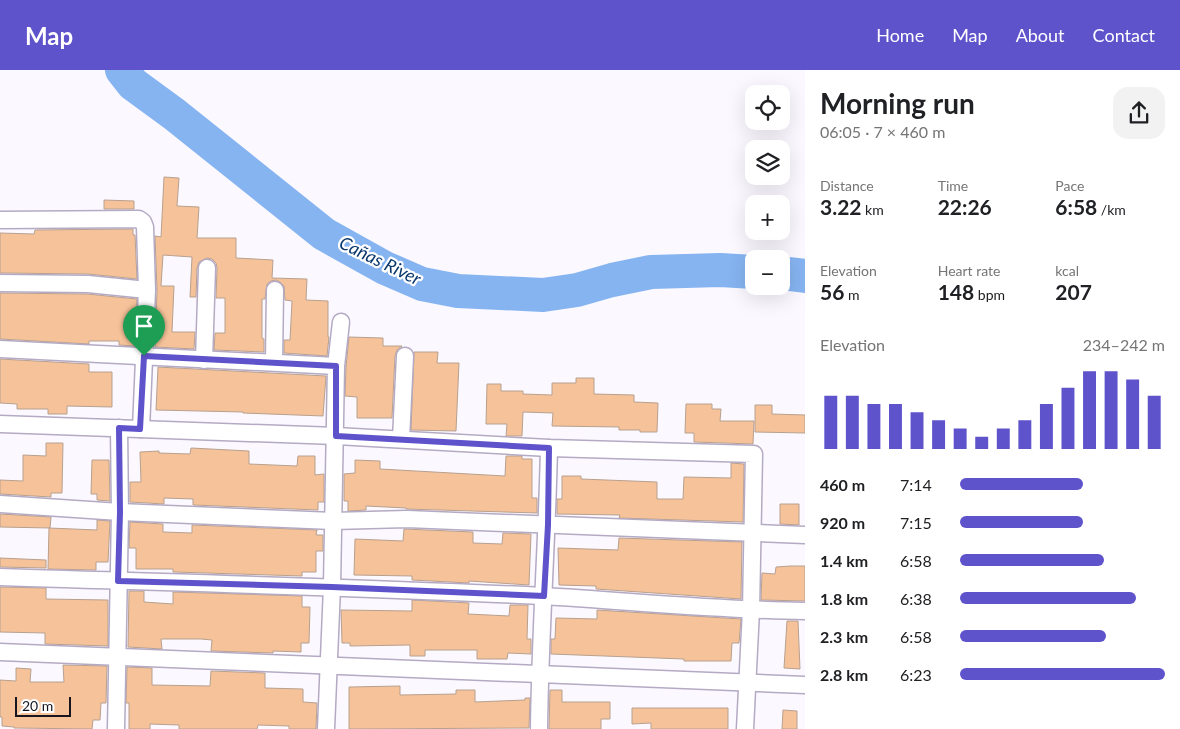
<!DOCTYPE html>
<meta charset="utf-8">
<style>
:root{--surface:#fff;--page:#f2f2f2;--text:#202124;--muted:#757577;--accent:#5f53cc}
body{margin:0;font-family:Lato,sans-serif;background:var(--page);color:var(--text);height:100vh;display:flex;flex-direction:column;font-size:19px;white-space:nowrap}
*{box-sizing:border-box;margin:0}
p{font-size:16px;color:var(--muted)}
.icon{flex:none;width:28px;height:28px;fill:none;stroke:currentColor;stroke-width:2;stroke-linecap:round;stroke-linejoin:round}
.map{position:relative;flex:1;overflow:hidden}
.panel{display:flex;flex-direction:column;background:var(--surface);width:375px}
.panel>*{flex:none}
.buttons{position:absolute;left:745px;top:15px;display:grid;gap:10px}
.buttons a{display:grid;place-items:center;width:45px;height:45px;border-radius:10px;background:var(--surface);box-shadow:0 5px 20px #0002;font-size:25px}
.scale{position:absolute;left:15px;bottom:12px;width:56px;box-sizing:border-box;padding-left:5px;border:2px solid #18151e;border-top:0;font-size:14px;line-height:18px;white-space:nowrap;color:#18151e;-webkit-text-stroke:4px #fff;paint-order:stroke}
.pin{position:absolute;display:grid;place-items:center;width:42px;height:42px;color:#fff;margin:-51px -21px;border-radius:50% 50% 50% 0;rotate:-45deg;box-shadow:0 0 5px #0007}
.pin .icon{rotate:45deg}
.round{display:grid;place-items:center;flex:none;width:52px;height:52px;border-radius:15px;background:var(--page)}
.headline{display:flex;align-items:center;justify-content:space-between;height:85px;padding:0 15px}
h1{font-size:28px;font-weight:700;line-height:38px}
.figures{display:grid;grid-template-columns:repeat(3,1fr);gap:8px;height:85px;padding:5px 15px}
.figures div{display:grid;align-content:center}
.figures b{font-size:21px;font-weight:700}
.figures small{font-size:14px;font-weight:400}
.figures p{font-size:14px}
.chart{height:140px;padding:10px 15px}
.chart p{display:flex;justify-content:space-between}
.chart svg{width:100%;height:90px;margin-top:5px;stroke:var(--accent);stroke-width:6}
ul{padding:0 15px;list-style:none;font-size:16px}
li{display:grid;grid-template-columns:80px 60px 1fr;align-items:center;height:38px}
li i{height:12px;border-radius:6px;background:var(--accent)}
header{display:flex;align-items:center;gap:30px;box-sizing:border-box;height:70px;padding:0 25px;background:var(--accent);color:#fff}
header strong{font-size:24px}
nav{display:flex;gap:28px;margin-inline-start:auto;font-size:18px}
main{display:flex;flex:1;min-height:0}
.map>svg:first-child{display:block}
.lines{fill:none;stroke-linecap:round;stroke-linejoin:round}
.river{stroke:#86b4f1;stroke-width:34}
.building{fill:#f6c299;stroke:#b8a08f}
.minor-casing{stroke:#b4aac3;stroke-width:19}
.minor{stroke:#fff;stroke-width:16}
.route-casing{stroke:#fff;stroke-width:10}
.route{stroke:#5f53cc;stroke-width:6}
.labels{text-anchor:middle;stroke-width:4.5;stroke-linejoin:round;paint-order:stroke}
.water-label{font-size:18px;font-style:italic;fill:#0a386e;stroke:#fff}
</style>
<header>
<strong>Map</strong>
<nav><a>Home</a><a>Map</a><a>About</a><a>Contact</a></nav>
</header>
<main>
<div class="map">
<svg width="805" height="659" viewBox="0 0 805 659">
<rect width="100%" height="100%" fill="#fbf9ff"/>
<g class="lines">
<g class="river">
<path d="M122 0 133 14 174 44 324 164 385 198 422 214 458 221 543 225 577 220 612 210 651 202 720 200 754 202"/>
<path d="M781 203 805 206"/>
</g>
</g>
<g class="building">
<path d="M164 107 179 108 177 136 199 137 197 168H236V188L273 190 272 208 307 209 306 230 328 231V267H329L327 286 284 283V270H290L292 231 285 230 284 216 280 212 276 210 271 211 267 214 265 229H262V268L264 269V282L214 280 215 263H225V228H216L217 198 216 193 212 189 207 188 199 192 197 198 196 227H190L192 187 163 185 161 216H174L172 262H195L194 279 155 277 157 220 155 166 161 167Z"/>
<path d="M104 130 134 131V139H104Z"/>
<path d="M133 159V165H135L137 209 88 204 0 203V163L34 164 35 160Z"/>
<path d="M0 223 87 224 137 229 135 276 119 275V271H89V274L0 269Z"/>
<path d="M349 267 383 268V276H402L397 280 395 286 392 348H357V327L345 326 346 297Z"/>
<path d="M414 282H438L437 293H459L456 361 411 360Z"/>
<path d="M0 289 89 294V302H112V337L67 336V344H48V339H17V334L0 333Z"/>
<path d="M158 297 326 306 323 346 243 343V342L156 340Z"/>
<path d="M576 308H594V324L634 325V332L658 333 657 362H640V360H619V357L552 356 553 343 523 342 522 366H506L507 354H486L487 314H501V321H523V324L552 325V313H576Z"/>
<path d="M686 334H712V339H721L720 351H754L753 374 694 372V363H685Z"/>
<path d="M755 335H772V344L805 345V363L755 362Z"/>
<path d="M46 373H63L62 423H51V427L0 424V410L23 411V385L46 386Z"/>
<path d="M191 378 249 381V394L297 396 298 386H315V405L324 404V432H318V440L193 435V429L164 428V434L130 432V412H141L140 382 159 381V383L190 384Z"/>
<path d="M506 386H522V389H532V428H537V443L406 439V438L366 436V440L348 441V431H344V404L355 403V390L380 391V399L505 406Z"/>
<path d="M92 390H109L110 431 97 430V424H91Z"/>
<path d="M731 393 744 394 743 452 619 448 620 445 557 444V429H562V406H581V409L657 412V429H683L684 407 731 408Z"/>
<path d="M780 434H799V455L780 454Z"/>
<path d="M0 444 51 447 50 458 0 457Z"/>
<path d="M97 450 110 451 108 492H96V500L48 499 49 458 97 460Z"/>
<path d="M130 452 163 454V462L192 463V455L317 460 316 465H323V481H316V502H302V506L173 502V499H136V478H129Z"/>
<path d="M404 459 473 462V473L502 474 503 463 531 464 529 515 469 511V513L412 510V506L354 505 355 469 403 471Z"/>
<path d="M619 468 742 472 741 529 596 519V516L559 515 558 478 618 480Z"/>
<path d="M0 488 46 490V498L0 497Z"/>
<path d="M790 496H805V531L761 530 762 503 775 504 776 497Z"/>
<path d="M0 517 46 518V529L108 530V576L45 574V563L0 562Z"/>
<path d="M129 521H144V532L173 534V522L302 526V537H310L309 573H301V582L273 581V583L211 581 212 570 201 569H161L162 579 128 577Z"/>
<path d="M412 530 469 533 468 544 509 546 510 535H528L527 569H531V584L508 583 507 589H477V580H425V586H410V575L350 576V573H342L341 540 412 541Z"/>
<path d="M597 540 741 549 739 573H732L731 591H684V589L551 584V569H555L556 548 597 549Z"/>
<path d="M787 551H798L800 599 784 598Z"/>
<path d="M63 595 107 596 106 633H101L100 650H93L92 659 14 658V657L2 656V647H0V610L16 611V598L31 599 30 612H64Z"/>
<path d="M127 597 152 598V615L210 616 211 601 265 603V618L303 619V632L317 633 316 659H289V656L258 655 257 659H179V655L150 654V659H129V633H126Z"/>
<path d="M400 616V625L456 624V620H475V632L525 630V628H530L529 658 349 659V617Z"/>
<path d="M550 620H562V632H610V649H601V659H549Z"/>
<path d="M632 638H728V659H651V653L632 654Z"/>
<path d="M783 640 797 641V659H782Z"/>
</g>
<g class="lines">
<g class="minor-casing">
<g id="minor">
<path d="M0 150 139 149 143 152 145 157 147 220 141 359"/>
<path d="M0 213 88 214 147 220"/>
<path d="M0 279 336 296 332 517 326 659"/>
<path d="M204 290 207 198"/>
<path d="M274 292 275 220"/>
<path d="M336 296 341 252"/>
<path d="M0 354 336 366 549 378 754 384 751 540 745 659"/>
<path d="M401 369 405 286"/>
<path d="M0 434 120 442 333 451 407 449 805 465"/>
<path d="M0 507C181 513 362 517 542 526 630 531 717 540 805 541"/>
<path d="M0 582 805 615"/>
<path d="M116 659 120 442 119 358"/>
<path d="M539 659C540 565 547 472 549 378"/>
</g>
</g>
<use href="#minor" class="minor"/>
</g>
<g class="lines">
<g class="route-casing">
<path id="route" d="M144 286 336 296V366L549 378 548 455 544 526 332 517 118 511 120 442 119 358 140 359Z"/>
</g>
<use href="#route" class="route"/>
</g>
<g class="labels">
<g class="water-label">
<text transform="translate(380 191) rotate(26)" y="6">Cañas River</text>
</g>
</g>
</svg>
<div class="buttons">
<a><svg class="icon" aria-label="locate" viewBox="0 0 24 24"><circle cx="12" cy="12" r="6"/><path d="M12 2v4M12 18v4M2 12h4M18 12h4"/></svg></a>
<a><svg class="icon" aria-label="layers" viewBox="0 0 24 24"><path d="M12 4l9 5-9 5-9-5zM3 14l9 5 9-5"/></svg></a>
<a>+</a>
<a>−</a>
</div>
<div class="scale">20 m</div>
<div class="pin" style="left:144px;top:286px;background:#1e9e55"><svg class="icon" aria-label="arrive" viewBox="0 0 24 24"><path d="M6 21V4h12l-3 4 3 4H6"/></svg></div>
</div>
<section class="panel">
<div class="headline"><div><h1>Morning run</h1><p>06:05 · 7 × 460 m</p></div><a class="round"><svg class="icon" aria-label="share" viewBox="0 0 24 24"><path d="M12 15V3M7 8l5-5 5 5M5 13v7h14v-7"/></svg></a></div>
<div class="figures">
<div><p>Distance</p><b>3.22<small> km</small></b></div>
<div><p>Time</p><b>22:26</b></div>
<div><p>Pace</p><b>6:58<small> /km</small></b></div>
</div>
<div class="figures">
<div><p>Elevation</p><b>56<small> m</small></b></div>
<div><p>Heart rate</p><b>148<small> bpm</small></b></div>
<div><p>kcal</p><b>207</b></div>
</div>
<div class="chart"><p><span>Elevation</span>234–242 m</p>
<svg viewBox="0 0 160 44" preserveAspectRatio="none"><path d="M5 44V18M15 44V18M25 44V22M35 44V22M45 44V26M55 44V30M65 44V34M75 44V38M85 44V34M95 44V30M105 44V22M115 44V14M125 44V6M135 44V6M145 44V10M155 44V18"/></svg>
</div>
<ul>
<li><b>460 m</b>7:14<i style="width:60%"></i></li>
<li><b>920 m</b>7:15<i style="width:60%"></i></li>
<li><b>1.4 km</b>6:58<i style="width:70%"></i></li>
<li><b>1.8 km</b>6:38<i style="width:86%"></i></li>
<li><b>2.3 km</b>6:58<i style="width:71%"></i></li>
<li><b>2.8 km</b>6:23<i style="width:100%"></i></li>
</ul>
</section>
</main>
